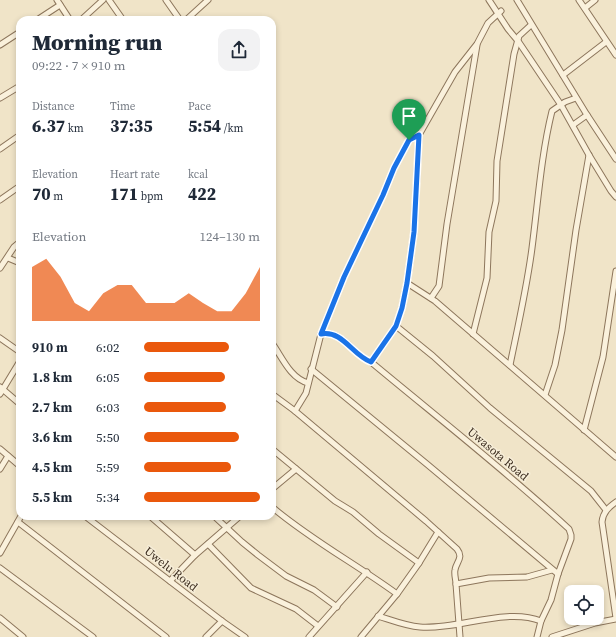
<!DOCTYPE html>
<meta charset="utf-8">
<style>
:root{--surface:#fff;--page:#f2f2f3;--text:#1f2937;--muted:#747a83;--accent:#ea580c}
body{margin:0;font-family:"Source Serif 4",serif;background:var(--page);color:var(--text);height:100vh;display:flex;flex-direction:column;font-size:15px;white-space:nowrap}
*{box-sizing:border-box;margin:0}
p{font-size:13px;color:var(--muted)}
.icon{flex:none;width:22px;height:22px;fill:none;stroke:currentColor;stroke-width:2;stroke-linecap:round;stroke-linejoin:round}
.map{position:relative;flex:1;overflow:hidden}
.sheet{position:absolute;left:16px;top:16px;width:260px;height:504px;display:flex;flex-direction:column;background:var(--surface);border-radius:12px;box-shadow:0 2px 6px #0003}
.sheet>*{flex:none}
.fabs{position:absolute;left:564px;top:585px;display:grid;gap:8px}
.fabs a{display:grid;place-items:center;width:40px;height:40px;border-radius:8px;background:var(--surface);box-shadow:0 2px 6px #0003;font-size:20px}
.pin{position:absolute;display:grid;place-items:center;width:34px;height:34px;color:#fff;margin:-41px -17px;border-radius:50% 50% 50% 0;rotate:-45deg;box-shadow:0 0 4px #0007}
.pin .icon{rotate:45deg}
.round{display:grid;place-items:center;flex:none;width:42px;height:42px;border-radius:12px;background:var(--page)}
.overview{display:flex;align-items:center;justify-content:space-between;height:68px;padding:0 16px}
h1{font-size:22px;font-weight:800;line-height:30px}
.metrics{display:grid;grid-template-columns:repeat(3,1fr);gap:6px;height:68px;padding:4px 16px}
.metrics div{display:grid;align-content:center}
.metrics b{font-size:17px;font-weight:800}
.metrics small{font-size:11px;font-weight:400}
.metrics p{font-size:11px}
.chart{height:112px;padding:8px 16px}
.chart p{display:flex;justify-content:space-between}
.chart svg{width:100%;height:72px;margin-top:4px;fill:var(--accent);opacity:.7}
ul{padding:0 16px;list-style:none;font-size:13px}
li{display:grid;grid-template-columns:64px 48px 1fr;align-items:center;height:30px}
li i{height:10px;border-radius:5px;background:var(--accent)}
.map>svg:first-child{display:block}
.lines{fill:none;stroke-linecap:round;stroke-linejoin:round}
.minor-casing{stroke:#8d765c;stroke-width:7}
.minor{stroke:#faf1dc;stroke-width:5}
.route-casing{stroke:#fff;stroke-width:8}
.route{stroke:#1a73e8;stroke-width:5}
.labels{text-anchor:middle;stroke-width:3;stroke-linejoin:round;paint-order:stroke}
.street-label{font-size:12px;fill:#3d2e20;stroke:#f7eed8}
</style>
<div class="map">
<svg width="616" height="637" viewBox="0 0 616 637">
<rect width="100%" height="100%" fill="#f0e4c8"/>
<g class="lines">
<g class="minor-casing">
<g id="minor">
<path d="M57 0 70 20"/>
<path d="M109 0 123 20"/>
<path d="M166 0 180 20"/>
<path d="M489 0 508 29 518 41 561 105 589 155 611 191 616 197"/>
<path d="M517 0 587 115 616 159"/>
<path d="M579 0 616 55"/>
<path d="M585 8 595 0"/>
<path d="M37 20 60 5"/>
<path d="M81 20 103 0"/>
<path d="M186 20 208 0"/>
<path d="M0 45 20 32"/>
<path d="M563 75 606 42"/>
<path d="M0 98 20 86"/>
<path d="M573 125 587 115"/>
<path d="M0 149 20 135"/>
<path d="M0 200 20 186"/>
<path d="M8 258 20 263"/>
<path d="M0 268 14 247 20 242"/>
<path d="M407 283 435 301 616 457"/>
<path d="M431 298 439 286 447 224 477 45"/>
<path d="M396 326 433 356 490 408 591 491 606 510"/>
<path d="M321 334C343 330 353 355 371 362 437 417 505 470 569 529L571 535V539L558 574 551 600 541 621 537 637"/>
<path d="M473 334 487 278 489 232 496 201 497 161 514 54 519 36 531 25"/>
<path d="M0 338 20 352"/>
<path d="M272 343C282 357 290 378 308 383"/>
<path d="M371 362 396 326 402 308 407 283 414 232 419 135"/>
<path d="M510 365C518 326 527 287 532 248 538 202 541 156 552 111L565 102 576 98"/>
<path d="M311 369 428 465 558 574"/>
<path d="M0 387 20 404"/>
<path d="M0 394 20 361"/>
<path d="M272 394 295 411 426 521 457 549C464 558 456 562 455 570 454 574 456 580 456 584"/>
<path d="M545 395 555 365 562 330 576 230 589 155"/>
<path d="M295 411 306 393 321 334 344 277 383 195 394 168 409 140 419 135 455 72 477 44 488 23 501 11"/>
<path d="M584 430 603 357 616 271"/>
<path d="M0 449 20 466"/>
<path d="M272 449 335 501 353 512 379 534 419 563"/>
<path d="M0 469 8 456"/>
<path d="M272 489 296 469"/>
<path d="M616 502C609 507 603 512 602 522L616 618"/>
<path d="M272 507C311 540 356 564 397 594"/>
<path d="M85 516 222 621 245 637"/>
<path d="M150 516 195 555"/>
<path d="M214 516 242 542 258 555 286 576 314 590 337 607"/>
<path d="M18 522 166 637"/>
<path d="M208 544 251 588 296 609 318 626"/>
<path d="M0 553 21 516"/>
<path d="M0 568 93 637"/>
<path d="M170 581 195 555 240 516"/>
<path d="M378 616C391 620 406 626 420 627 457 630 506 607 541 621"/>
<path d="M0 618 23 637"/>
<path d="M206 637 222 621"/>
<path d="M309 637 367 572"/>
<path d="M361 637 397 594 419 563 438 532"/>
<path d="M460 637 456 584 489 578 527 577 552 570"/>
<path d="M552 637 595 623 616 619"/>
</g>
</g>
<use href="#minor" class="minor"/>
</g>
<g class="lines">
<g class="route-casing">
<path id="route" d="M419 135 414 232 407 283 402 308 396 326 371 362C352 355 343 330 321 334L344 277 383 195 394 168 409 140Z"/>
</g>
<use href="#route" class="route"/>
</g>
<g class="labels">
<g class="street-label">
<text transform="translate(498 454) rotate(40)" y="4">Uwasota Road</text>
<text transform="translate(171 569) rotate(38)" y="4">Uwelu Road</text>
</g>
</g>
</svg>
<div class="fabs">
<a><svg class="icon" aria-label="locate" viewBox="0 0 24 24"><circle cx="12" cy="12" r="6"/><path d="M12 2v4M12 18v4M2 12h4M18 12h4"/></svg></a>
</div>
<div class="pin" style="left:409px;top:140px;background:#1e9e55"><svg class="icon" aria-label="arrive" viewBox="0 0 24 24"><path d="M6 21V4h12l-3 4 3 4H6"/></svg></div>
<section class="sheet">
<div class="overview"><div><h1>Morning run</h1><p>09:22 · 7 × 910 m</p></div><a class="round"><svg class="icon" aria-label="share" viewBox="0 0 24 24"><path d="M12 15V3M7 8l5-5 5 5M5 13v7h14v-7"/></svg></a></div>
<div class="metrics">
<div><p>Distance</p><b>6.37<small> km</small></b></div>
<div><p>Time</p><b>37:35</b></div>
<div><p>Pace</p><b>5:54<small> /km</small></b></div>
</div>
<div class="metrics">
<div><p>Elevation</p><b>70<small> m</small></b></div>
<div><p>Heart rate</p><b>171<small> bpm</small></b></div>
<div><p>kcal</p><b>422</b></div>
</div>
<div class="chart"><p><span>Elevation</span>124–130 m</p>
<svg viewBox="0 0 160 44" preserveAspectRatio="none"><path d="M0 44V11L10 6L20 17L30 33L40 38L50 27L60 22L70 22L80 33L90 33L100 33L110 27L120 33L130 38L140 38L150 27L160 11V44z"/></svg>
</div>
<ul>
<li><b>910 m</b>6:02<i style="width:73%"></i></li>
<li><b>1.8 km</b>6:05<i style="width:70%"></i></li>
<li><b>2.7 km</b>6:03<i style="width:71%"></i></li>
<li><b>3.6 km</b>5:50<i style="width:82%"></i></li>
<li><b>4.5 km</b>5:59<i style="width:75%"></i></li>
<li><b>5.5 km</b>5:34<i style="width:100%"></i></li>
</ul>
</section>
</div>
